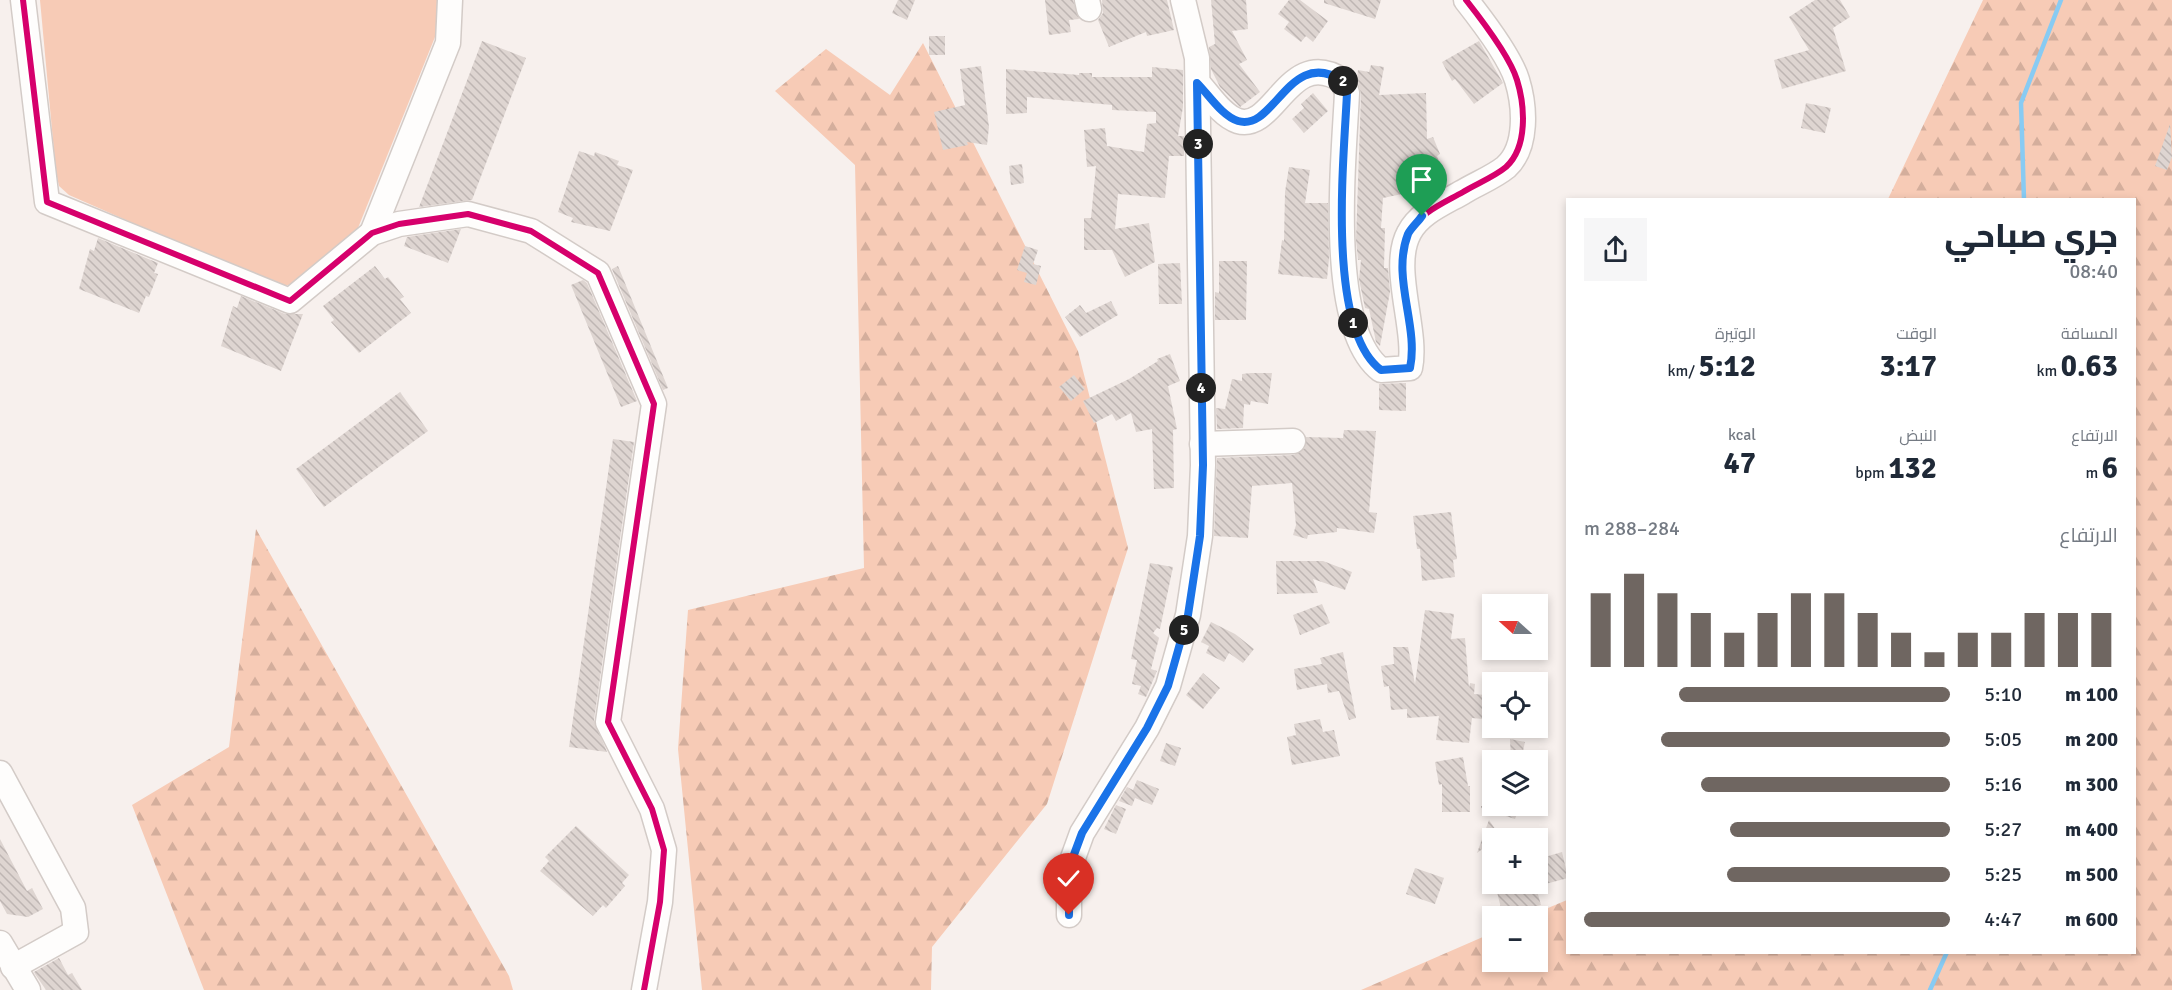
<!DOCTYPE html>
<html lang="ar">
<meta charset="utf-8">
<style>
:root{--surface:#fff;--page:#f6f6f7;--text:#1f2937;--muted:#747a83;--accent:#6f6661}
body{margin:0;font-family:Signika,Cairo,sans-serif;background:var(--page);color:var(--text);direction:rtl;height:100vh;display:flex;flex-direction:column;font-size:22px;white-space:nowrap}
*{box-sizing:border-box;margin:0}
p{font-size:20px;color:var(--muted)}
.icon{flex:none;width:33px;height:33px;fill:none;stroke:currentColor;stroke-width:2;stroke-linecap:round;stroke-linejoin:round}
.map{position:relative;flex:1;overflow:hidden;direction:ltr}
.drawer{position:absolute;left:1566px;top:198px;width:570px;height:756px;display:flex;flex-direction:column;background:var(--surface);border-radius:0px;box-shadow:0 3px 9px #0003;direction:rtl}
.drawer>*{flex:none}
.needle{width:39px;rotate:291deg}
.fabs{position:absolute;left:1482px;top:594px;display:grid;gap:12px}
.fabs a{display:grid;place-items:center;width:66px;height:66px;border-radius:0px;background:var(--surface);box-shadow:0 3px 9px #0003;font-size:30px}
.pin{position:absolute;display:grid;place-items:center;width:51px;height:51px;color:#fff;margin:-62px -26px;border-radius:50% 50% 50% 0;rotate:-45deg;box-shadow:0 0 6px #0007}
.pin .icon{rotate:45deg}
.km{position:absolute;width:30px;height:30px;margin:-15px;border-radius:50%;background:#222;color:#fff;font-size:16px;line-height:30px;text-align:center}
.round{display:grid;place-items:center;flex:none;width:63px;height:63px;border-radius:0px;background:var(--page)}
.summary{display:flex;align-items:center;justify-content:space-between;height:102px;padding:0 18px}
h1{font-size:33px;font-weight:800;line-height:45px}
.stats{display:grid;grid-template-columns:repeat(3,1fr);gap:9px;height:102px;padding:6px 18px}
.stats div{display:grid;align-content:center}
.stats b{font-size:30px;font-weight:800}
.stats small{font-size:16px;font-weight:400}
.stats p{font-size:16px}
.chart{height:168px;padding:12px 18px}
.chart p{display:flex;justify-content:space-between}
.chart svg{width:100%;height:108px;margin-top:6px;stroke:var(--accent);stroke-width:6}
ul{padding:0 18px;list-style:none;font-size:20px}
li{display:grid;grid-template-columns:96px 72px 1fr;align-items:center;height:45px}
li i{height:15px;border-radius:8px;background:var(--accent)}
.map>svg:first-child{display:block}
.forest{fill:url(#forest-firs)}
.green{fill:#f7cbb6}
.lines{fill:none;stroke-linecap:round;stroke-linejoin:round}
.stream{stroke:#88cbf3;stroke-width:4.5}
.building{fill:url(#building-back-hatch)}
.minor-casing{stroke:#d3cbc7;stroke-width:27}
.minor{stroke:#fefdfc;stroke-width:24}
.cycleway-casing{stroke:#fff;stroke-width:10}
.cycleway{stroke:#d6006c;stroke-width:6}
.route-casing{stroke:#fff;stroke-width:12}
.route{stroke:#1a73e8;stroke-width:8}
</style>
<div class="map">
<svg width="2172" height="990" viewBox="0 0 2172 990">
<defs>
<pattern id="forest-firs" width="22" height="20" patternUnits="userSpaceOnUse" patternTransform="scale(1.5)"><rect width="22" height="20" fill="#f7cbb6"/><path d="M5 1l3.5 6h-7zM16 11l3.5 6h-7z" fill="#d4ae9c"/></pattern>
<pattern id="building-back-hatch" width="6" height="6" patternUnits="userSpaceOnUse" patternTransform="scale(1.5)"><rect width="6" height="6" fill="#ded5d1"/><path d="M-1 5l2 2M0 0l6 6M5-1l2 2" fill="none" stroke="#beb6b3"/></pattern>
</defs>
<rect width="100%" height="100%" fill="#f7f0ed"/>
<g class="forest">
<path d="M1983 0H2172V990H1361L1492 933V962H1538V916H1529L1567 900 1568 952H2134V200L1888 199Z"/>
<path d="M923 43 1078 351 1128 548 1047 804 932 947 931 990H702L678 749 688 610 864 568 855 165 775 91 826 49 890 95Z"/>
<path d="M256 529 509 976 513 990H204L132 805 229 747Z"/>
</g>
<path class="green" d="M40 0H438L437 32 358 228 351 240 299 284 276 286 69 195 59 186 56 173Z"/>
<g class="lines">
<g class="stream">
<path d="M2024 200 2021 103 2061 0"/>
<path d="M1930 990 1947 952"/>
</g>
</g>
<g class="building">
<path d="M898 0H915L907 20 892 13Z"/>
<path d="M1045 0H1073L1079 19 1069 20 1071 32 1049 35Z"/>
<path d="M1102 0H1167L1174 30 1147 36 1146 32 1109 47 1098 20 1103 13Z"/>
<path d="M1211 0H1246L1248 29 1232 31 1247 60 1239 64 1260 92 1240 107 1220 87 1211 69 1209 47 1215 44Z"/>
<path d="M1289 0H1300L1328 21 1313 42 1306 36 1301 42 1284 29 1289 22 1278 14Z"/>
<path d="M1324 0H1381L1375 19 1324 3Z"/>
<path d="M1815 0H1840L1850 17 1833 28 1846 71 1782 89 1774 60 1809 50 1789 17Z"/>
<rect x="929" y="36" width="16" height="19"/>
<path d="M482 41 526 58 472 200 419 207Z"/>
<path d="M1479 41 1503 83 1474 104 1455 79 1452 81 1442 62Z"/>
<path d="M1371 65 1384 67 1379 95 1426 93 1427 139 1433 137 1440 154 1437 156 1441 167 1417 177 1418 184 1406 186 1407 193 1383 198 1381 228H1385L1384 268H1388L1390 292 1380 346 1376 342 1369 309 1365 308 1359 279 1361 260H1358L1356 240 1361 94 1357 78 1358 70 1369 72Z"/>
<path d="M981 66 989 127 987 145 967 142 968 145 943 150 934 112 965 105 960 69Z"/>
<path d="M1152 67 1183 70V107L1178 136H1184V156H1169L1165 198 1118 194 1115 229 1149 223 1155 262 1125 277 1112 250H1084V218H1091L1096 166 1087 167 1084 130 1105 128 1107 146 1144 152 1147 124 1156 123V112L1112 110V105L1027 97V113L1006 114V69L1079 75V73H1092V77H1152Z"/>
<path d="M1313 93 1328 111 1304 133 1292 119 1304 108 1301 104Z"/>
<path d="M1806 103 1831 108 1825 133 1801 128Z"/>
<path d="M2170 124 2172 157 2167 170 2155 166Z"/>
<path d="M579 151 594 156 595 152 619 161 617 165 633 170 610 231 571 222 573 218 558 212Z"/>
<path d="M1022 164 1024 183 1011 185 1009 166Z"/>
<path d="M1289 167 1310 170 1305 203H1328L1329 259 1327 279 1278 274 1282 240 1284 241 1285 192Z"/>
<path d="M461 229 448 263 404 246 407 237Z"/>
<path d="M98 238 158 263 154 273 158 274 149 297 146 296 139 313 79 289 90 249 94 251Z"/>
<path d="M1025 246 1038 250 1033 264 1041 266 1036 285 1024 282 1027 273 1017 270Z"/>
<path d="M1219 261H1247L1246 320H1215V292L1219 293Z"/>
<path d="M1180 263 1182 304H1159L1158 264Z"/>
<path d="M375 266 385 279 388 277 404 297 400 299 411 313 359 353 331 322 334 320 323 306Z"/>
<path d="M618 266 668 388 663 390 612 269Z"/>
<path d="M583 280 587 283 637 401 621 407 571 285Z"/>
<path d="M241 296 285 314H303L281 371 221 346 233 306 237 308Z"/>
<path d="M1111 301 1118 315 1080 337 1065 317 1080 305 1086 313Z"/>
<path d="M1170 354 1180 381 1168 386 1177 429 1173 430 1174 488 1154 489 1152 429 1136 432 1131 413 1116 421 1112 414 1094 423 1083 401 1129 379 1158 361 1157 359Z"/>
<path d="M1251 373H1272L1268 404 1251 401 1250 405 1244 404 1243 428 1217 429 1216 408 1225 409 1232 379 1242 381V374Z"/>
<path d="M1074 375 1085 389 1071 401 1059 387Z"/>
<path d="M1406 383V411L1379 410V384Z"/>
<path d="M400 392 428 431 324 507 296 469Z"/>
<path d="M1344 430 1376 431 1369 512 1377 513 1374 533 1337 528V532L1308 535 1307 539 1293 535 1296 525 1292 483 1252 486 1248 538 1214 536 1217 458 1294 455 1305 448 1306 437 1343 438Z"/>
<path d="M613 439 634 442 594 720 607 752 569 747Z"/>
<path d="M1451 512 1457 559 1453 560 1455 577 1422 581 1420 549H1417L1413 516Z"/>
<path d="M1276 561H1323L1352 572 1345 590 1313 579 1318 593 1277 594Z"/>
<path d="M1150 563 1173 567 1160 629 1157 628 1153 633 1159 638 1151 669 1157 671 1146 697 1138 694 1141 686 1132 684 1137 660 1131 659Z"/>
<path d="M1322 604 1330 623 1300 635 1293 615Z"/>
<path d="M1425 610 1454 614 1451 639 1465 638 1469 688 1470 683 1475 684 1474 694 1486 695 1483 719 1472 718 1469 743 1436 740 1439 716 1407 718V709L1391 710 1389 686 1384 687 1381 666 1394 664 1393 647H1408L1415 684Z"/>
<path d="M1211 622 1235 634 1254 649 1243 663 1229 653 1224 662 1206 653 1209 646 1201 642Z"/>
<path d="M1343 652 1356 718 1349 720 1339 691 1328 693 1327 684 1297 690 1294 669 1322 664 1320 658Z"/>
<path d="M1203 673 1220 688 1203 709 1186 695Z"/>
<path d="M1320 719 1323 732 1334 730 1340 756 1292 765 1287 737 1296 735 1294 724Z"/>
<path d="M1510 739 1525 742 1521 760H1511Z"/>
<path d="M1166 743 1181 748 1175 766 1160 761Z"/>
<path d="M1463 757 1468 786H1470V812H1442V784L1439 785 1435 762Z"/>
<path d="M1137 780 1159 789 1152 805 1135 798 1132 806 1119 801 1127 787 1133 790Z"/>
<path d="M1116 805 1126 809 1116 834 1104 829Z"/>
<path d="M1481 806H1520L1515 819 1481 808Z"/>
<path d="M1489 820 1500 836 1492 838V842L1477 853Z"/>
<path d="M576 826 629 875 622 883 625 886 606 908 603 905 593 916 540 871 549 861 545 857Z"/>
<path d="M0 839 27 891 32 888 43 909 28 917 7 914 0 901Z"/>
<path d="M1562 852 1568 878 1538 886V859Z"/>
<path d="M1415 868 1444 878 1435 904 1406 894Z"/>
<path d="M1495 884H1535L1541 905 1513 912 1511 906 1501 908Z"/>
<path d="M59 958 68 975 72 973 82 990H46L35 974 34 972Z"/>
</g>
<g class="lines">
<g class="minor-casing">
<g id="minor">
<path d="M23 0 47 202 290 301 372 233 399 224 468 214 531 231 598 273 654 404 608 722 652 809 664 850 660 902 644 990"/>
<path d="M1087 0 1089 9"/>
<path d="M1198 83C1209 95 1222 116 1238 121 1275 132 1289 45 1343 81L1347 93C1344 158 1326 328 1381 370L1410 368C1418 330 1390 268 1409 233 1419 213 1444 203 1463 192 1476 184 1494 177 1506 167 1528 147 1525 106 1517 80 1510 57 1481 19 1466 0"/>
<path d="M372 233 448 43 450 0"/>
<path d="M1202 444 1293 441"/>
<path d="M0 773 73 908 76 932 13 967"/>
<path d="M1069 915V869L1082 833 1147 728 1168 686 1188 615 1200 536 1203 465 1197 58 1183 0"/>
<path d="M0 943 28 990"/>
</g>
</g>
<use href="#minor" class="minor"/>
<g class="cycleway-casing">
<g id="cycleway">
<path d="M23 0 47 202 290 301 372 233 399 224 468 214 531 231 598 273 654 404 608 722 652 809 664 850 660 902 644 990"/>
<path d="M1198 83C1209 95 1222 116 1238 121 1275 132 1289 45 1343 81L1347 93C1344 158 1326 328 1381 370L1410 368C1418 330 1390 268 1409 233 1419 213 1444 203 1463 192 1476 184 1494 177 1506 167 1528 147 1525 106 1517 80 1510 57 1481 19 1466 0"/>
</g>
</g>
<use href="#cycleway" class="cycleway"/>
</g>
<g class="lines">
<g class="route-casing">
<path id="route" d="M1069 915V868L1082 833 1147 728 1168 686 1188 615 1200 536 1203 465 1197 83C1209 95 1222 116 1238 121 1275 132 1289 46 1343 81L1347 93C1344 158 1326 329 1381 370L1410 368C1419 325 1391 278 1408 234 1411 228 1418 222 1422 216"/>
</g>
<use href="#route" class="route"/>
</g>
</svg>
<div class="fabs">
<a><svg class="needle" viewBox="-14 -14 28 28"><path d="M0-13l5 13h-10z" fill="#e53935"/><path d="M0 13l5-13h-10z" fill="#747a83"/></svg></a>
<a><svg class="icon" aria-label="locate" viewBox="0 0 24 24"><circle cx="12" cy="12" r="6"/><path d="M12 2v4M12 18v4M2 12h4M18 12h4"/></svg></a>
<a><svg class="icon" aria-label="layers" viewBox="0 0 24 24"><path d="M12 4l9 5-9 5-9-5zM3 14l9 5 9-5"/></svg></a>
<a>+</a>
<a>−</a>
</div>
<div class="pin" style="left:1422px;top:216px;background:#1e9e55"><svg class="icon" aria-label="arrive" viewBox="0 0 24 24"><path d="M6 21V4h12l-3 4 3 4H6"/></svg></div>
<div class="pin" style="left:1069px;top:915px;background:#d93025"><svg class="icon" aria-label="check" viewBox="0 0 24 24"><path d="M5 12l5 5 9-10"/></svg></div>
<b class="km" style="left:1353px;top:323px">1</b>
<b class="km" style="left:1343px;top:81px">2</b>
<b class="km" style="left:1198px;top:144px">3</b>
<b class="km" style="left:1201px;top:388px">4</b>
<b class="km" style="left:1184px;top:630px">5</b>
<section class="drawer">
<div class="summary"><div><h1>جري صباحي</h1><p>08:40</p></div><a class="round"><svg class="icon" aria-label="share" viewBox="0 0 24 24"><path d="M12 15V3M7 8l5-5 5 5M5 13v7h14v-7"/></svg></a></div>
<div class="stats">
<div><p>المسافة</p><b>0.63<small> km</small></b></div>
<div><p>الوقت</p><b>3:17</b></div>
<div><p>الوتيرة</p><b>5:12<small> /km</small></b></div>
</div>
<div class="stats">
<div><p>الارتفاع</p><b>6<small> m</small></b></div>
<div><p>النبض</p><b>132<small> bpm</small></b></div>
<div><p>kcal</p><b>47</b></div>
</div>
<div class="chart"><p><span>الارتفاع</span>284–288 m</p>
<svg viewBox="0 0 160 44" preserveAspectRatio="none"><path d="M5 44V14M15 44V6M25 44V14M35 44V22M45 44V30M55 44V22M65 44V14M75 44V14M85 44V22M95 44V30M105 44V38M115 44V30M125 44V30M135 44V22M145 44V22M155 44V22"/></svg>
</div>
<ul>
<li><b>100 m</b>5:10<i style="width:74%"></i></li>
<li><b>200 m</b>5:05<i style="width:79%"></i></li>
<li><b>300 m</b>5:16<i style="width:68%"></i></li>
<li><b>400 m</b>5:27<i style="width:60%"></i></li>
<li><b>500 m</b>5:25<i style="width:61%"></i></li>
<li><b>600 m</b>4:47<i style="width:100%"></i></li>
</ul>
</section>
</div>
